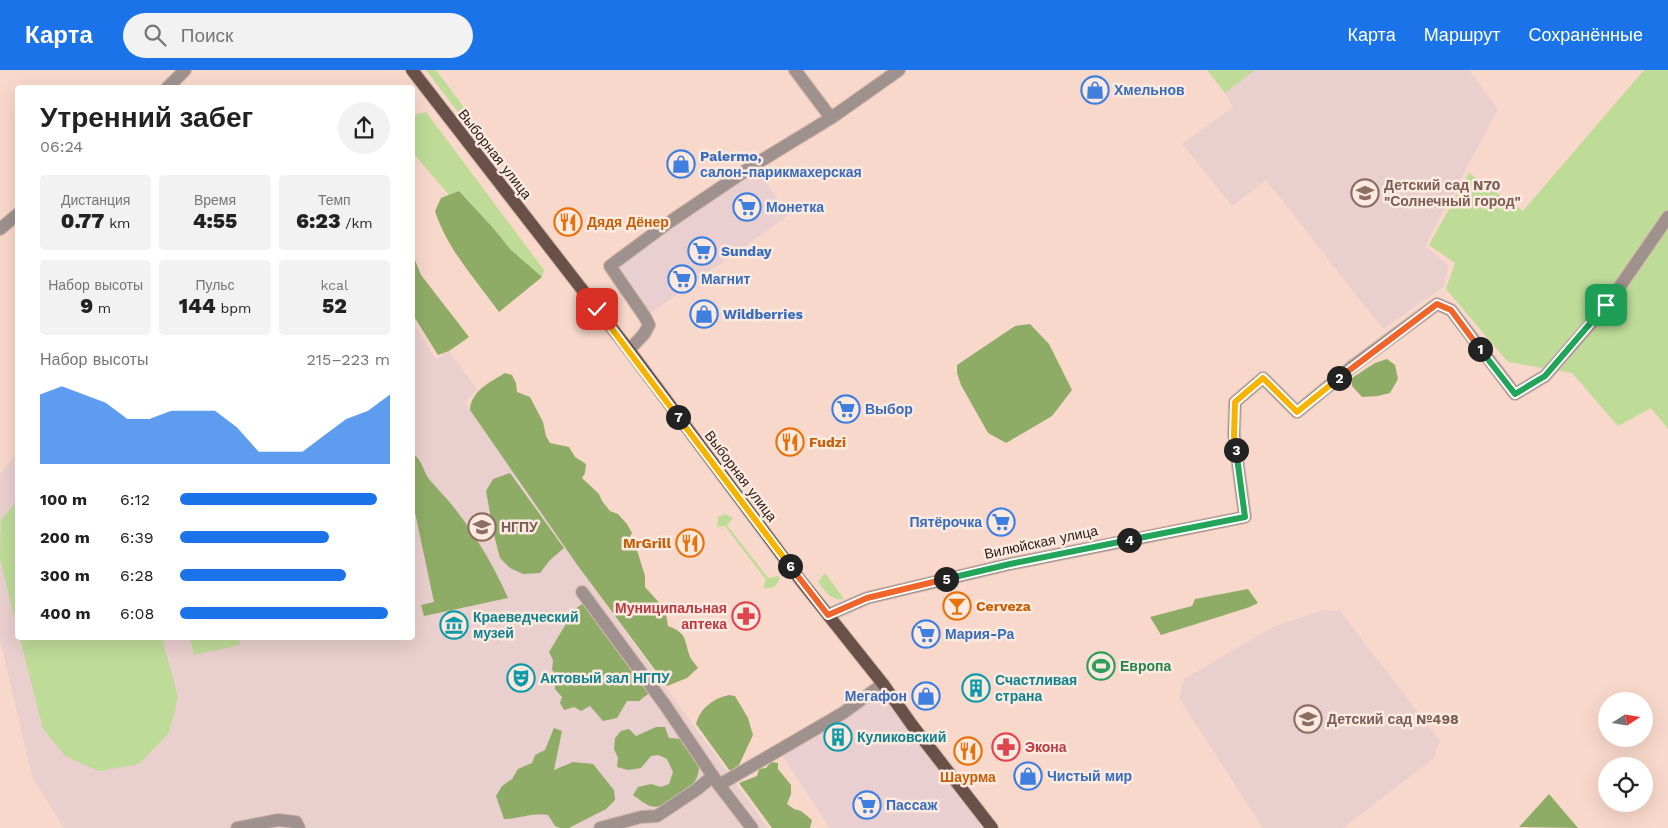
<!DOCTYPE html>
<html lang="ru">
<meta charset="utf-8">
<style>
:root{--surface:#fff;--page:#f2f2f2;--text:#222;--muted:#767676;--accent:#1a73e8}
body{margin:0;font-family:"Work Sans",sans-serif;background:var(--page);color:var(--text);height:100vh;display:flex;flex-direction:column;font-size:19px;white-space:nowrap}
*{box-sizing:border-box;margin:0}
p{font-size:16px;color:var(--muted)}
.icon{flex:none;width:28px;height:28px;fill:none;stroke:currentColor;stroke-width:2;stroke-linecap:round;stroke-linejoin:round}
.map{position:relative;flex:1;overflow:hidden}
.drawer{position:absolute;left:15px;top:15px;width:400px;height:555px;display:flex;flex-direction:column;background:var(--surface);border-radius:5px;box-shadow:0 5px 20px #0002}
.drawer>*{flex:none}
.needle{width:32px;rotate:78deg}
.fabs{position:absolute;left:1598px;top:622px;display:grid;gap:10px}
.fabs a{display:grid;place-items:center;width:55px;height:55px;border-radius:50%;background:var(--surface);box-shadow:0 5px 20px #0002;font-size:25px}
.pin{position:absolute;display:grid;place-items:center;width:42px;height:42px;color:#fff;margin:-21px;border-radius:10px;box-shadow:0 2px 8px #0006}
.km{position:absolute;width:25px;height:25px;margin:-12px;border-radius:50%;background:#222;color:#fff;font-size:14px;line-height:25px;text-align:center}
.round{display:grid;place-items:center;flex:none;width:52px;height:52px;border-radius:26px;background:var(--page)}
.head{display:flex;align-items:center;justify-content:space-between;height:85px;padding:0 25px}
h1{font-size:28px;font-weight:800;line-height:38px}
.stats{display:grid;grid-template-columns:repeat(3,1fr);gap:8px;height:85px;padding:5px 25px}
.stats div{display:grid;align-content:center;border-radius:5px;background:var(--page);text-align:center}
.stats b{font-size:21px;font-weight:800}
.stats small{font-size:14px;font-weight:400}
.stats p{font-size:14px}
.chart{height:140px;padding:10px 25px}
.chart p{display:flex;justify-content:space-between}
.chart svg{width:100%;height:90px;margin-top:5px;fill:var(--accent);opacity:.7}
ul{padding:0 25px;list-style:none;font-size:16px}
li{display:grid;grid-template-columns:80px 60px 1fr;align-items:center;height:38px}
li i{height:12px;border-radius:6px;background:var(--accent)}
header{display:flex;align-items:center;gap:30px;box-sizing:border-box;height:70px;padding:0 25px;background:var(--accent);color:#fff}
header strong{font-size:24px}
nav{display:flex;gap:28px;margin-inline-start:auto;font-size:18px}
.search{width:350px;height:45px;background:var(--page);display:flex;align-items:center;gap:12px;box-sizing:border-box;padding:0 18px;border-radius:28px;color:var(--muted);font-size:19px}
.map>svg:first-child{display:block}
.commercial{fill:#e9cfcf}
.education{fill:#e9cfcd}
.green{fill:#bedb98}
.forest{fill:#8fac67}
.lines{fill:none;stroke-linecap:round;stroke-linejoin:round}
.minor-casing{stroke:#d3b7aa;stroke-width:14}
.major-casing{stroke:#d3b7aa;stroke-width:14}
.minor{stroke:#9f918d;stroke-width:12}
.major{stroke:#69514a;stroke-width:12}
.split-1-casing{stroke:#fff;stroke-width:10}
.split-2-casing{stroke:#fff;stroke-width:10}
.split-3-casing{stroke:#fff;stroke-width:10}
.split-4-casing{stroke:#fff;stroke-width:10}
.split-5-casing{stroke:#fff;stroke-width:10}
.split-6-casing{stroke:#fff;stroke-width:10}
.split-7-casing{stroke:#fff;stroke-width:10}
.split-8-casing{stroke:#fff;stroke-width:10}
.split-1{stroke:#22a559;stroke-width:6}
.split-2{stroke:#f0652b;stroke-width:6}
.split-3{stroke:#f5b400;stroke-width:6}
.split-4{stroke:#22a559;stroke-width:6}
.split-5{stroke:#22a559;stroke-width:6}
.split-6{stroke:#f0652b;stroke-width:6}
.split-7{stroke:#f5b400;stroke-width:6}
.split-8{stroke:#f5b400;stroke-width:6}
.labels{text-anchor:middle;stroke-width:5;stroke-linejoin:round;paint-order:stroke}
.shop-label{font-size:14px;font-weight:bold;fill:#366cbe;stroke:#fce9e0;text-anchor:start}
.street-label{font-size:14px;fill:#2c201b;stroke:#fce9e0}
.education-label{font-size:14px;font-weight:bold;fill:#785e54;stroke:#fce9e0;text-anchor:start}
.food-label{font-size:14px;font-weight:bold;fill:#c56008;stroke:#fce9e0;text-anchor:start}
.health-label{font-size:14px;font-weight:bold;fill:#be3a42;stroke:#fce9e0;text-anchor:end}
.culture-label{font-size:14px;font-weight:bold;fill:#0d838f;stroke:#fce9e0;text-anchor:start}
.leisure-label{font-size:14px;font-weight:bold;fill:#27864d;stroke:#fce9e0;text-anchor:start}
</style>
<header>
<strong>Карта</strong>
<div class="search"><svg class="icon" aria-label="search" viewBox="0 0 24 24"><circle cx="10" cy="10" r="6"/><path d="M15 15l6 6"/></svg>Поиск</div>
<nav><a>Карта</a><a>Маршрут</a><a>Сохранённые</a></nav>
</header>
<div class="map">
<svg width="1668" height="758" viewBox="0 0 1668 758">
<rect width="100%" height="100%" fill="#f8d8ca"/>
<g class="commercial">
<path d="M754 95 789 145 645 247 610 196Z"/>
<path d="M883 614 992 758H830L778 679Z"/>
</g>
<g class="education">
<path d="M1255 0H1469L1498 39 1425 176 1449 196 1443 217 1383 259 1266 110 1232 136 1182 74 1233 37 1225 23Z"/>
<path d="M413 252 436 289 449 281 476 318 477 320 465 332 587 509 768 758H64L32 707 0 569V404L17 383 18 568H412Z"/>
<path d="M1324 540 1340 541 1440 671 1434 688 1343 758H1263L1179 628 1184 609 1273 557Z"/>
</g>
<g class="green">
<path d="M426 0H436L501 87 498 89 493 88Z"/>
<path d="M1207 0H1255L1225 23Z"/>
<path d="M1644 0H1668V359L1651 338 1618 356 1572 303 1508 292 1446 219 1455 193 1429 175 1469 103 1523 141Z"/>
<path d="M426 42 544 200 542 207 511 180 494 159 459 121 449 125 413 83 412 45Z"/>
<path d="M17 431V557L0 489 1 450Z"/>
<path d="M725 444 733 448 727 455 768 508 778 506 780 508C776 517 773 519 763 518L766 510 725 456 717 457 718 447Z"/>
<path d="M825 503 844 529C831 531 826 522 818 512Z"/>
<path d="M20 568H162L178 627 169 663 139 694 99 701 65 686 43 659Z"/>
<path d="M190 568H239L240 575 194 585Z"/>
</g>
<g class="forest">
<path d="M459 121 494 159 511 180 542 207 499 242C476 210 447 179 435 141L441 128Z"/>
<path d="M413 185 421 205 469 267 449 281 438 285 413 245Z"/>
<path d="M1030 254 1049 274 1072 320 1052 346 1006 373 988 363 961 315 957 303V295L1015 256Z"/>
<path d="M1387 289 1395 295 1398 309 1390 323 1378 326 1362 327 1352 316V308L1375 293Z"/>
<path d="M505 303 512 305 516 313 517 322 530 327 543 352 546 366 550 373 569 377 575 387 586 394 585 403 582 408 599 424 602 431 610 441 618 444 627 454 632 463 626 473 636 477 645 506V517L665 539 668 556C686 563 684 567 689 584 690 589 695 593 698 598L687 608 667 616 578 496 470 340C471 321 490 312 505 303Z"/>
<path d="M413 384C422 389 423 401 429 409 436 418 445 426 452 435 475 464 493 494 508 528L424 546 421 535 434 532 413 433Z"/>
<path d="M510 403 564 478 550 490 540 503 523 504 510 498 500 488 494 465 486 421 493 409Z"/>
<path d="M1248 519 1258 533 1250 537 1161 565 1150 547 1192 536 1195 529Z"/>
<path d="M585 532 657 629 648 624 639 631H627L617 648 603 651 590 636 581 641 574 637 564 640 560 633 562 627 555 619V603L552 600 553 590 549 582 575 539Z"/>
<path d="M729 625 735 626 748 648 753 665 739 695 730 701 696 654C700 638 714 628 729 625Z"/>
<path d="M656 657H665L669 668 681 669 683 675 692 678C696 686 701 694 698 704 695 719 665 741 650 736 644 734 638 728 633 725L638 717 651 714 661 717 669 714 673 702 667 689 658 685 651 686 641 698 628 700 617 697 618 688 614 679 615 668 621 661 629 659 636 666Z"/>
<path d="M554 658 562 661 554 700 573 692 593 694 614 720 615 730 606 739 569 758H560L555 756 548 745C533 742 519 749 504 749L496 726 502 716 512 709 518 699 532 693 535 685 545 680Z"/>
<path d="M771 692 778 693V699L791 715V724L787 734 794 739 801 741 812 750 810 758H772L739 713 757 706 759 699 766 698Z"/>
<path d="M1549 724 1578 758 1519 757Z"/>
</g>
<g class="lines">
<g class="minor-casing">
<g id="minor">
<path d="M795 0 831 48"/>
<path d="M167 18 185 0"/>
<path d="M0 159 18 144"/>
<path d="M629 280 644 264 649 255 645 247 610 196 668 153 754 95 831 48 899 0"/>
<path d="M582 522 665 635 719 715 752 758"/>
<path d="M828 545 867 528 1010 494 1245 447 1234 365 1235 332 1263 308 1297 342 1353 296 1437 234 1451 240 1515 324 1545 306 1607 235 1668 147"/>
<path d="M719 715 843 643 883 614"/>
<path d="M237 758 278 750 296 752 299 758"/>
<path d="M600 758 641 747 657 746 696 720 713 706"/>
</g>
</g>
<g class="major-casing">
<path id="major" d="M412 0 629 280 801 511 883 614 912 655 992 758"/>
</g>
<use href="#minor" class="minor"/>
<use href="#major" class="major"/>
</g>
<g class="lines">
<g class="split-1-casing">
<path id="split-1" d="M1480 279 1515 324 1545 306 1606 235"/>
</g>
<g class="split-2-casing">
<path id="split-2" d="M1339 308 1437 234 1451 240 1480 279"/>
</g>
<g class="split-3-casing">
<path id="split-3" d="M1236 380 1234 366 1235 332 1263 308 1297 342 1339 308"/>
</g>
<g class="split-4-casing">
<path id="split-4" d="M1129 470 1245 447 1236 380"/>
</g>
<g class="split-5-casing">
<path id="split-5" d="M946 509 1010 494 1129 470"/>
</g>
<g class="split-6-casing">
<path id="split-6" d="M790 496 828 545 867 528 946 509"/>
</g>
<g class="split-7-casing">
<path id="split-7" d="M678 347 790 496"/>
</g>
<g class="split-8-casing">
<path id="split-8" d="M597 239 678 347"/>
</g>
<use href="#split-1" class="split-1"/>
<use href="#split-2" class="split-2"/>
<use href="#split-3" class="split-3"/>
<use href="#split-4" class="split-4"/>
<use href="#split-5" class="split-5"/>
<use href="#split-6" class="split-6"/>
<use href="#split-7" class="split-7"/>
<use href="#split-8" class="split-8"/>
</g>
<defs>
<g id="shop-ring" transform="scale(1.4375)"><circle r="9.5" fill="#fce9e0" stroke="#3f7fe0" stroke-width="1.5"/><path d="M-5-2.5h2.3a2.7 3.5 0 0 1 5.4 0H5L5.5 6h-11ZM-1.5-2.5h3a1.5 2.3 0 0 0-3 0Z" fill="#3f7fe0"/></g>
<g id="school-ring" transform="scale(1.4375)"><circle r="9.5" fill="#fce9e0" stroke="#8d6e63" stroke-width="1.5"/><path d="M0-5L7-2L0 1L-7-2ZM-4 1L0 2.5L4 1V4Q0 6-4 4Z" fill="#8d6e63"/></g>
<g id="supermarket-ring" transform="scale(1.4375)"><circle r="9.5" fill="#fce9e0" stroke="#3f7fe0" stroke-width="1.5"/><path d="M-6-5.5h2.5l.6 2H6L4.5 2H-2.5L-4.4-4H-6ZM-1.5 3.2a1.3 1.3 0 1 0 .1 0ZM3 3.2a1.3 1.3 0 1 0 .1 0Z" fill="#3f7fe0"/></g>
<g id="restaurant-ring" transform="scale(1.4375)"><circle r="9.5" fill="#fce9e0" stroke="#e8710a" stroke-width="1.5"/><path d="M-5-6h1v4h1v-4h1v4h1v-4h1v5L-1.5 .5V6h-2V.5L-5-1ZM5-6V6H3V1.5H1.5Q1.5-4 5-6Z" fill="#e8710a"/></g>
<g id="university-ring" transform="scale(1.4375)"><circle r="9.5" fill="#fce9e0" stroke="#8d6e63" stroke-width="1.5"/><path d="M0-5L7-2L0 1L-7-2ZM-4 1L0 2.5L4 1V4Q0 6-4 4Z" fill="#8d6e63"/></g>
<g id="bar-ring" transform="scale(1.4375)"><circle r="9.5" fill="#fce9e0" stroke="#e8710a" stroke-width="1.5"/><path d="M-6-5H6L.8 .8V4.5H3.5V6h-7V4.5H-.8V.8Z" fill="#e8710a"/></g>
<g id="pharmacy-ring" transform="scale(1.4375)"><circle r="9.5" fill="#fce9e0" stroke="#e0444e" stroke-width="1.5"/><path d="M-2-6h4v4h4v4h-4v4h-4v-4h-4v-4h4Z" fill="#e0444e"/></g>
<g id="museum-ring" transform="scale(1.4375)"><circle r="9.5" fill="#fce9e0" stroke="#0f9aa8" stroke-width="1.5"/><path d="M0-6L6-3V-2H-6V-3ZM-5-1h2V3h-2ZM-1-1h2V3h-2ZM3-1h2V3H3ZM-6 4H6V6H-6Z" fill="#0f9aa8"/></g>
<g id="stadium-ring" transform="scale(1.4375)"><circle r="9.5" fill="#fce9e0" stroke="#2e9e5b" stroke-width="1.5"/><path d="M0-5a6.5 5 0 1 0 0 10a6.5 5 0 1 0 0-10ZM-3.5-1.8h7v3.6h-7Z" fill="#2e9e5b"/></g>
<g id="theatre-ring" transform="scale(1.4375)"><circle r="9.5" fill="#fce9e0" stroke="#0f9aa8" stroke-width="1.5"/><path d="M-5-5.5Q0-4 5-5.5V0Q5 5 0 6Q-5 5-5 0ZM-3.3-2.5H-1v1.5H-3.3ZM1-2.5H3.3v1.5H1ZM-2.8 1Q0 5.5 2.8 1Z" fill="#0f9aa8"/></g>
<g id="building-ring" transform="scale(1.4375)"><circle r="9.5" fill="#fce9e0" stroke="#0f9aa8" stroke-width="1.5"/><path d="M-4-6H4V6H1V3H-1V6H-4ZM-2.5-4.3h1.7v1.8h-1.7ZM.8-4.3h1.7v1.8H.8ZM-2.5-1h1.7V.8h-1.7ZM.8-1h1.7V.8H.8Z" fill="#0f9aa8"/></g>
</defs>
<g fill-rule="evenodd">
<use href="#shop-ring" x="1095" y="20"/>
<use href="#shop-ring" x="681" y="94"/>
<use href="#school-ring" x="1365" y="123"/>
<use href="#supermarket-ring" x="747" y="137"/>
<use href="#restaurant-ring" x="568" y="152"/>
<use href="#supermarket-ring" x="702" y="181"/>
<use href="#supermarket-ring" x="682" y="209"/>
<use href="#shop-ring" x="704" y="244"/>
<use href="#supermarket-ring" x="846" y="339"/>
<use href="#restaurant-ring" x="790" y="372"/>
<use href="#supermarket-ring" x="1001" y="452"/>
<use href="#university-ring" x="482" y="457"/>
<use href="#restaurant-ring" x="690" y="473"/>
<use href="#bar-ring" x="957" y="536"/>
<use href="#pharmacy-ring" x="746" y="546"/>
<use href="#museum-ring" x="454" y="555"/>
<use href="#supermarket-ring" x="926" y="564"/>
<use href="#stadium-ring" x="1101" y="596"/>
<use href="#theatre-ring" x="521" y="608"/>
<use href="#building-ring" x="976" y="618"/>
<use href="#shop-ring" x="926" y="626"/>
<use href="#school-ring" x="1308" y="649"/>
<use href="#building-ring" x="838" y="667"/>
<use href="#pharmacy-ring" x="1006" y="677"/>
<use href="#restaurant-ring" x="968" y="681"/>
<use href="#shop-ring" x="1028" y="706"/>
<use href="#supermarket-ring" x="867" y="735"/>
</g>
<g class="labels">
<g class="shop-label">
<text x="1114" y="25">Хмельнов</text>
<text x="700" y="91">Palermo,<tspan x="700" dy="16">салон-парикмахерская</tspan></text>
<text x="766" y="142">Монетка</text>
<text x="721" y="186">Sunday</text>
<text x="701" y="214">Магнит</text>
<text x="723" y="249">Wildberries</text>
<text x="865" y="344">Выбор</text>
<text x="982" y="457" text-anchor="end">Пятёрочка</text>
<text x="945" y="569">Мария-Ра</text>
<text x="907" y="631" text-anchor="end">Мегафон</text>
<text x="1047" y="711">Чистый мир</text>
<text x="886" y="740">Пассаж</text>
</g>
<g class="street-label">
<text transform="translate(495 84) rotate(52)" y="5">Выборная улица</text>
<text transform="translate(741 406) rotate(53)" y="5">Выборная улица</text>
<text transform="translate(1041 472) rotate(-12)" y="5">Вилюйская улица</text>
</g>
<g class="education-label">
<text x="1384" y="120">Детский сад N70<tspan x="1384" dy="16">"Солнечный город"</tspan></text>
<text x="501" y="462">НГПУ</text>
<text x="1327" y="654">Детский сад №498</text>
</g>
<g class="food-label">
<text x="587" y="157">Дядя Дёнер</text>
<text x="809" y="377">Fudzi</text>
<text x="671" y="478" text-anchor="end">MrGrill</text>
<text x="976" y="541">Cerveza</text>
<text x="968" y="712" text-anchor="middle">Шаурма</text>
</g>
<g class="health-label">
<text x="727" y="543">Муниципальная<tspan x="727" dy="16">аптека</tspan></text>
<text x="1025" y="682" text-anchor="start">Экона</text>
</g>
<g class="culture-label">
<text x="473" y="552">Краеведческий<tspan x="473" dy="16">музей</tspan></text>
<text x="540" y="613">Актовый зал НГПУ</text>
<text x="995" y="615">Счастливая<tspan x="995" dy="16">страна</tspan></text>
<text x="857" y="672">Куликовский</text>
</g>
<g class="leisure-label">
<text x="1120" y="601">Европа</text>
</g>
</g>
</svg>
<div class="fabs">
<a><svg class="needle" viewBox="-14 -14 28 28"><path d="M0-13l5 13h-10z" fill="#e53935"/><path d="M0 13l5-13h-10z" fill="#767676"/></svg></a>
<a><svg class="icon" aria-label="locate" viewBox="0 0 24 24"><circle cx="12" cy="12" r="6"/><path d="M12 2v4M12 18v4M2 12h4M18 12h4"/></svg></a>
</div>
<div class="pin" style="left:1606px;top:235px;background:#1e9e55"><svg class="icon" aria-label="arrive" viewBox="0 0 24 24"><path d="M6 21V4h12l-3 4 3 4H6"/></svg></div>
<div class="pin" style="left:597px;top:239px;background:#d93025"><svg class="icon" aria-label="check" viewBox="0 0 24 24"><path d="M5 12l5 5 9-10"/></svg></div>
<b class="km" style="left:1480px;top:279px">1</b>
<b class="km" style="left:1339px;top:308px">2</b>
<b class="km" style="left:1236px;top:380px">3</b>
<b class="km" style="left:1129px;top:470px">4</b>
<b class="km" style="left:946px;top:509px">5</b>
<b class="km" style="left:790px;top:496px">6</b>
<b class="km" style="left:678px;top:347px">7</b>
<section class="drawer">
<div class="head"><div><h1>Утренний забег</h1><p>06:24</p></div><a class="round"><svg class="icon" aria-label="share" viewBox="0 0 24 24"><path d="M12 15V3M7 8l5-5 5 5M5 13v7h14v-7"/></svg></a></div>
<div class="stats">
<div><p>Дистанция</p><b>0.77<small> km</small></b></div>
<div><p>Время</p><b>4:55</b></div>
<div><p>Темп</p><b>6:23<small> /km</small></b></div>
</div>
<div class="stats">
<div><p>Набор высоты</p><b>9<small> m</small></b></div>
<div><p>Пульс</p><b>144<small> bpm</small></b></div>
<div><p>kcal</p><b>52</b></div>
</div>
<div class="chart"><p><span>Набор высоты</span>215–223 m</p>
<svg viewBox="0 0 160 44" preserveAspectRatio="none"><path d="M0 44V10L10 6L20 10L30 14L40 22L50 22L60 18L70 18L80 18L90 26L100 38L110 38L120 38L130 30L140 22L150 18L160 10V44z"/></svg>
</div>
<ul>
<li><b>100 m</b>6:12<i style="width:94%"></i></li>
<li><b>200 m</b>6:39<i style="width:71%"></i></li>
<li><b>300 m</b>6:28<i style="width:79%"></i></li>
<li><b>400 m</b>6:08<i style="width:99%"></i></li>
</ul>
</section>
</div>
